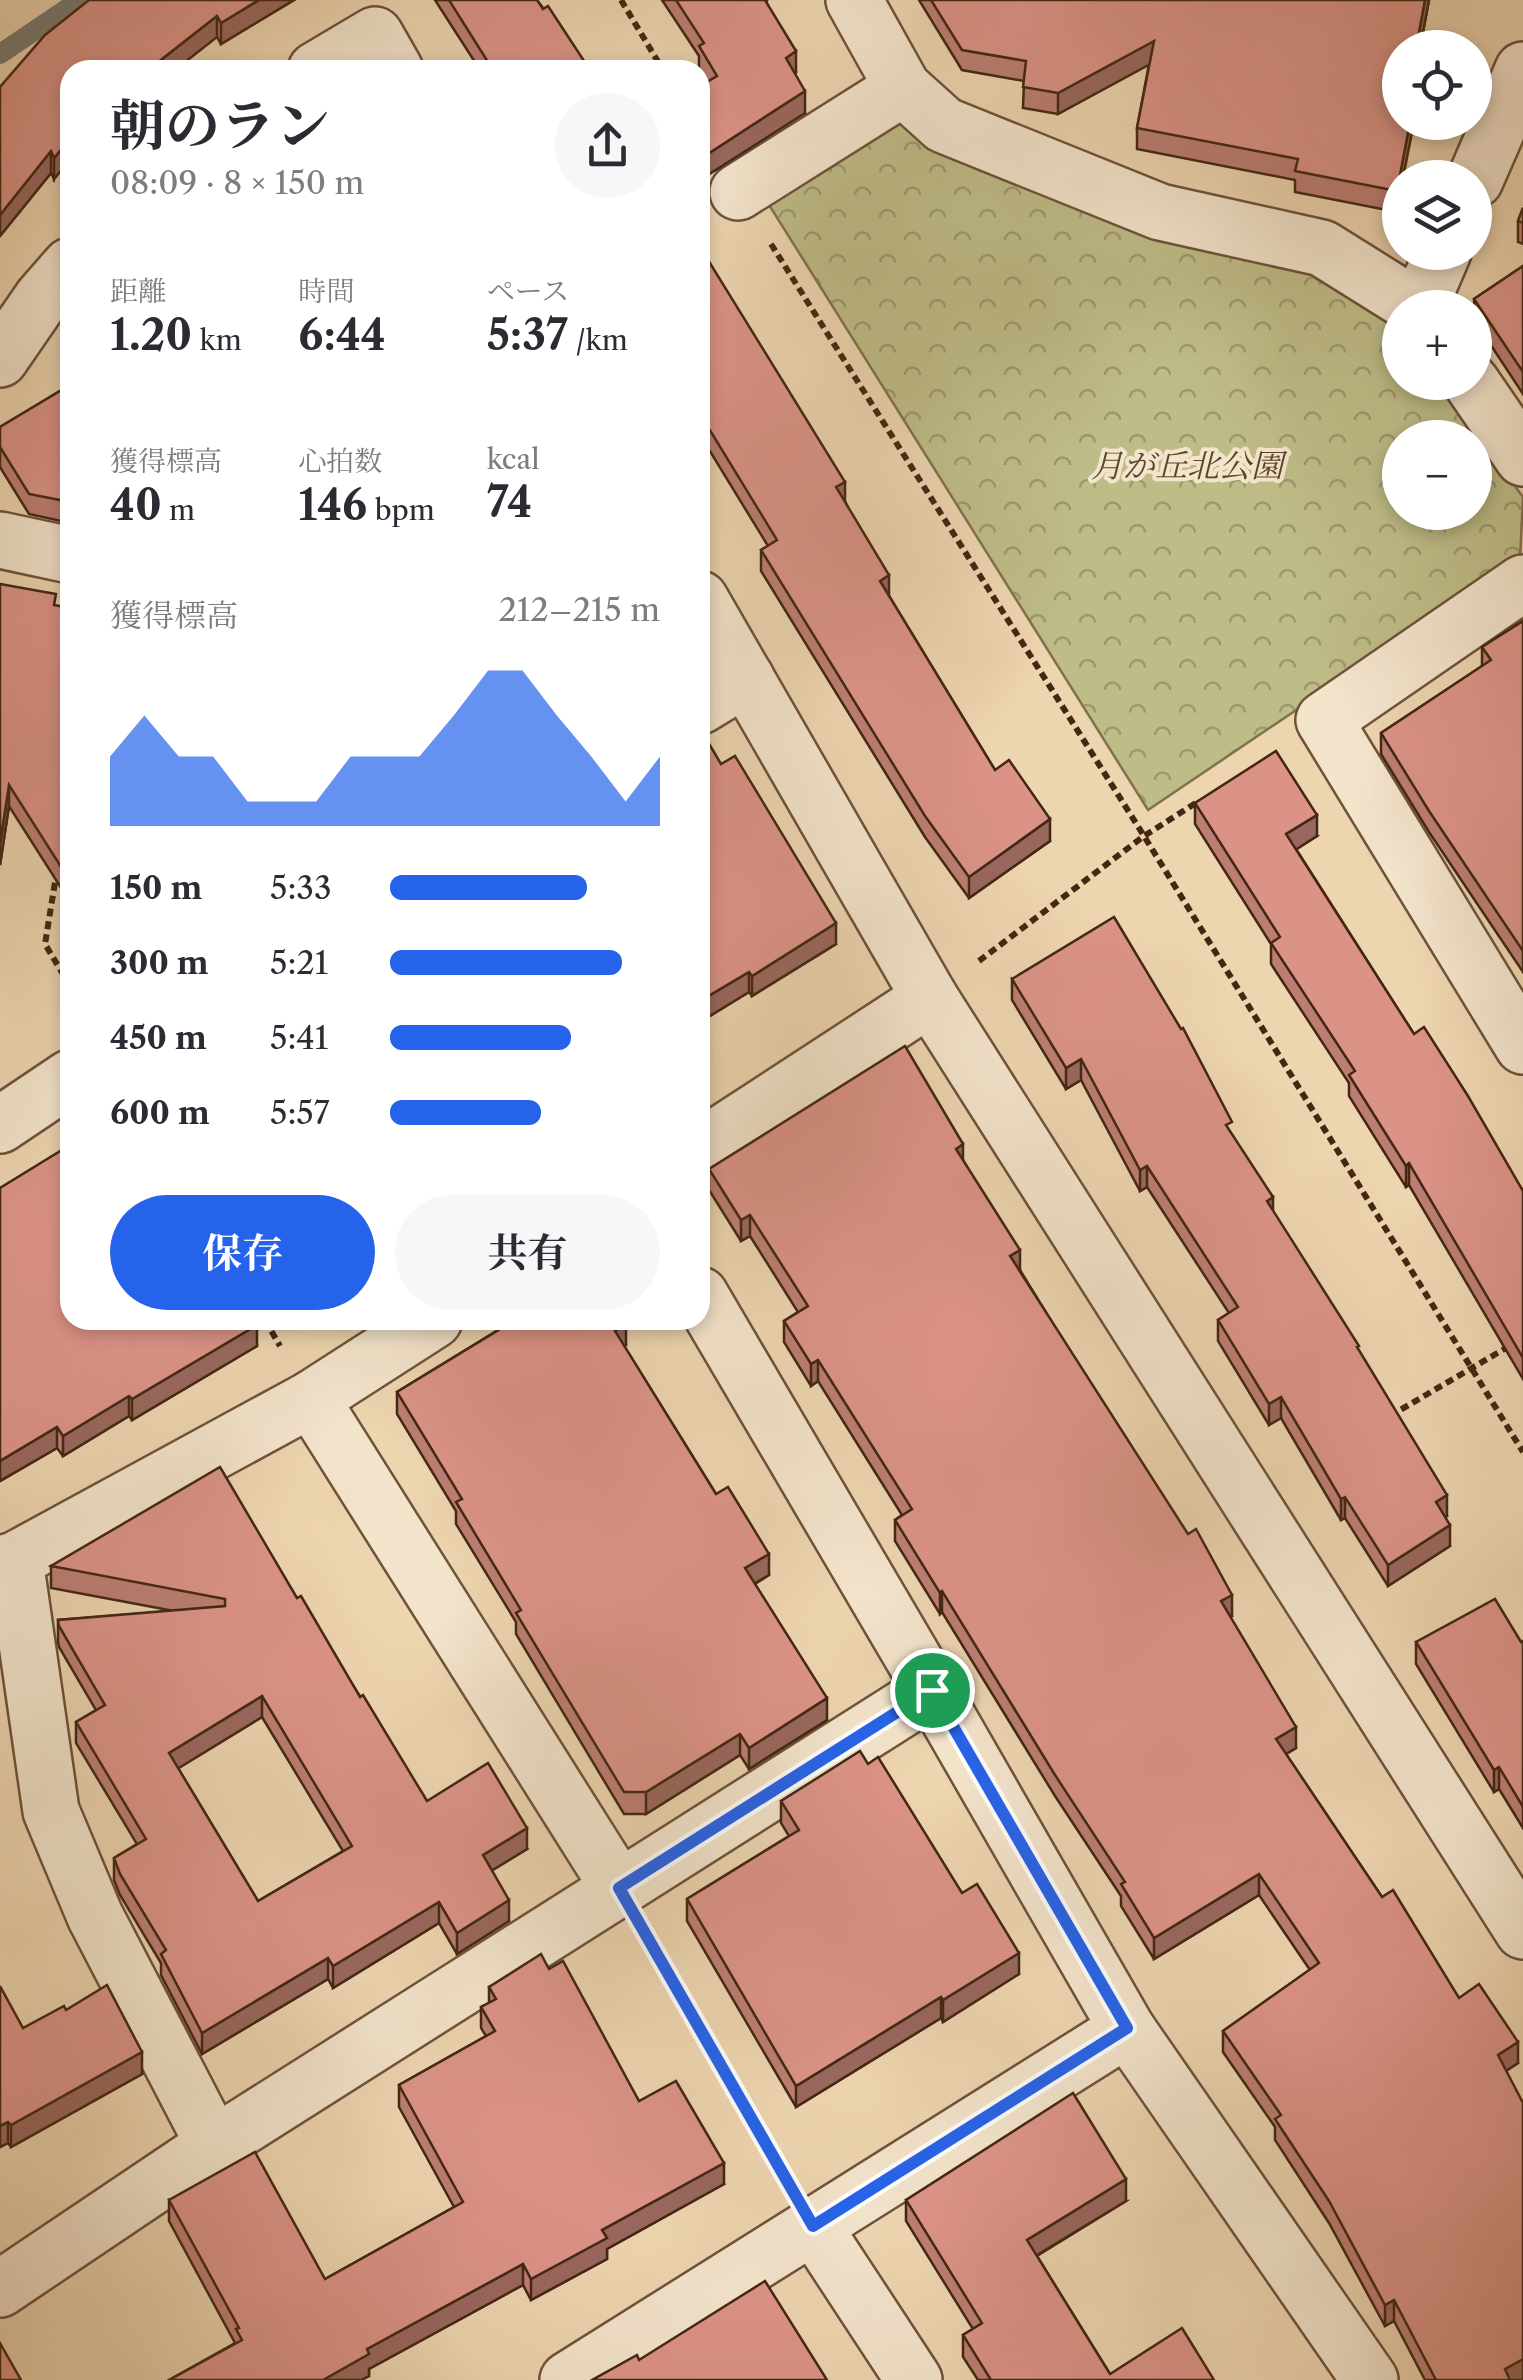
<!DOCTYPE html>
<html lang="ja">
<meta charset="utf-8">
<style>
:root{--surface:#fff;--page:#f7f7f7;--text:#2b2b33;--muted:#7c7c81;--accent:#2563eb}
body{margin:0;font-family:"Libre Caslon Text","Noto Serif JP",serif;background:var(--page);color:var(--text);height:100vh;display:flex;flex-direction:column;font-size:38px;white-space:nowrap}
*{box-sizing:border-box;margin:0}
p{font-size:32px;color:var(--muted)}
.icon{flex:none;width:55px;height:55px;fill:none;stroke:currentColor;stroke-width:2;stroke-linecap:round;stroke-linejoin:round}
.map{position:relative;flex:1;overflow:hidden}
.drawer{position:absolute;left:60px;top:60px;width:650px;height:1270px;display:flex;flex-direction:column;background:var(--surface);border-radius:30px;box-shadow:0 5px 15px #0003}
.drawer>*{flex:none}
.tools{position:absolute;left:1382px;top:30px;display:grid;gap:20px}
.tools a{display:grid;place-items:center;width:110px;height:110px;border-radius:50%;background:var(--surface);box-shadow:0 5px 15px #0003;font-size:50px}
.pin{position:absolute;display:grid;place-items:center;width:85px;height:85px;color:#fff;margin:-42px;border:5px solid #fff;border-radius:50%;box-shadow:0 2px 10px #0007}
.round{display:grid;place-items:center;flex:none;width:105px;height:105px;border-radius:52px;background:var(--page)}
.overview{display:flex;align-items:center;justify-content:space-between;height:170px;padding:0 50px}
h1{font-size:55px;font-weight:700;line-height:75px}
.metrics{display:grid;grid-template-columns:repeat(3,1fr);gap:15px;height:170px;padding:10px 50px}
.metrics div{display:grid;align-content:center}
.metrics b{font-size:42px;font-weight:700}
.metrics small{font-size:28px;font-weight:400}
.metrics p{font-size:28px}
.chart{height:280px;padding:20px 50px}
.chart p{display:flex;justify-content:space-between}
.chart svg{width:100%;height:180px;margin-top:10px;fill:var(--accent);opacity:.7}
.action{display:flex;gap:20px;margin-top:auto;padding:20px 50px}
.action a{flex:1;height:115px;border-radius:60px;background:var(--accent);color:#fff;font-size:40px;font-weight:700;line-height:115px;text-align:center}
.action a+a{background:var(--page);color:var(--text)}
ul{padding:0 50px;list-style:none;font-size:32px}
li{display:grid;grid-template-columns:160px 120px 1fr;align-items:center;height:75px}
li i{height:25px;border-radius:12px;background:var(--accent)}
.map>svg:first-child{display:block}
.park{fill:url(#park-crowns);stroke:#80724d;stroke-width:2.5;fill-rule:evenodd}
.lines{fill:none;stroke-linecap:round;stroke-linejoin:round}
.stream{stroke:#787d74;stroke-width:20}
.street-casing{stroke:#6e523a;stroke-width:60}
.path{stroke:#432713;stroke-width:6;stroke-dasharray:8 5;stroke-linecap:butt}
.street{stroke:#f3e4cc;stroke-width:55}
.wall{fill:#bc7e74;stroke:#432713;stroke-width:2.5;fill-rule:evenodd}
.shaded-wall{fill:#99675e;stroke:#432713;stroke-width:2.5}
.building{fill:#db9387;stroke:#432713;stroke-width:2.5;fill-rule:evenodd}
.route-casing{stroke:#fff;stroke-width:20}
.route{stroke:#2563eb;stroke-width:12}
.labels{text-anchor:middle;stroke-width:8;stroke-linejoin:round;paint-order:stroke}
.park-label{font-size:32px;font-style:italic;fill:#5c452a;stroke:#f3e4cc}
</style>
<div class="map">
<svg width="1523" height="2380" viewBox="0 0 1523 2380">
<defs>
<pattern id="park-crowns" width="20" height="18" patternUnits="userSpaceOnUse" patternTransform="scale(2.5)"><rect width="20" height="18" fill="#bebc87"/><path d="M2 6a3 3 0 1 1 6 0M12 15a3 3 0 1 1 6 0" fill="none" stroke="#9c996d"/></pattern>
</defs>
<rect width="100%" height="100%" fill="#edd5b0"/>
<filter id="stains"><feTurbulence type="fractalNoise" baseFrequency=".002" numOctaves="4"/><feColorMatrix values="0 0 0 0 .2 0 0 0 0 .09 0 0 0 0 .02 0 0 0 .5 -.17"/></filter>
<radialGradient id="worn" r=".72"><stop offset=".6" stop-color="#630" stop-opacity="0"/><stop offset="1" stop-color="#630" stop-opacity=".3"/></radialGradient>
<path class="park" d="M903 88 1160 239 1315 275 1400 331V382L1439 383 1523 497 1520 559 1148 810 751 176ZM1400 438H1475V512H1400Z"/>
<g class="lines">
<path class="stream" d="M0 54 80 0"/>
<g class="street-casing">
<g id="street">
<path d="M854 0 903 88 944 125 1160 212 1322 248 1418 308"/>
<path d="M316 70 375 35 395 70"/>
<path d="M1475 180 1523 70"/>
<path d="M738 192 903 88"/>
<path d="M1419 308 1443 252"/>
<path d="M0 359 42 298 70 266"/>
<path d="M1471 382 1523 458"/>
<path d="M0 540 70 555"/>
<path d="M1523 583 1324 720 1523 1046"/>
<path d="M700 599 930 998 1523 1931"/>
<path d="M700 706 746 678"/>
<path d="M0 1125 70 1078"/>
<path d="M700 1148 930 998"/>
<path d="M700 1295 932 1690 1127 2029 1370 2380"/>
<path d="M311 1399 619 1888"/>
<path d="M15 1560 51 1811 95 1916 214 2145"/>
<path d="M0 1564 15 1560 311 1399 434 1320"/>
<path d="M813 2226 914 2380"/>
<path d="M0 2289 214 2145 932 1690"/>
<path d="M568 2380 1127 2029"/>
</g>
</g>
<g class="path">
<path d="M621 0 663 70"/>
<path d="M771 244 1144 836 1523 1452"/>
<path d="M57 870 45 944 70 986"/>
<path d="M979 961 1144 836 1199 801"/>
<path d="M265 1320 280 1346"/>
<path d="M1390 1416 1523 1338"/>
<path d="M650 1941 783 2173"/>
</g>
<use href="#street" class="street"/>
</g>
<g class="wall">
<path d="M89 0H294L221 44 217 37 70 70 54 179 51 173 0 236Z"/>
<path d="M435 0H537L590 70H480Z"/>
<path d="M662 0H768L766 1 796 72 795 73 805 113 708 82 699 68V56Z"/>
<path d="M919 0H1429L1420 48H1400L1397 212 1295 192V180L1137 149V128L1149 64 1058 114 1023 108 1024 81 962 70Z"/>
<path d="M1523 208V244L1518 242V221Z"/>
<path d="M700 232 701 248 845 501 889 596 995 770 1050 841 969 898 925 837 761 571V550L768 546 700 435Z"/>
<path d="M1523 266V394L1475 321 1474 299Z"/>
<path d="M70 385V523L29 514 0 467V427Z"/>
<path d="M0 584 56 606 70 608V902L9 806 0 865Z"/>
<path d="M1523 621V972L1429 832 1381 754V733L1482 666V647Z"/>
<path d="M700 740 836 944 752 996 749 992 700 1022Z"/>
<path d="M1195 803 1317 836 1296 849 1414 1034 1523 1191V1379L1409 1185 1406 1187 1349 1096V1083L1271 964V944L1195 824Z"/>
<path d="M1012 979 1232 1135 1273 1212 1359 1351 1447 1516 1445 1517 1450 1546 1388 1586 1345 1518 1341 1520 1281 1418 1269 1425 1218 1341V1320L1229 1313 1147 1187 1140 1191 1081 1080 1066 1089 1012 1000Z"/>
<path d="M963 1160 1020 1270 1232 1616 1230 1617 1296 1748 1286 1754 1382 1897 1459 1998 1518 2063 1506 2071 1523 2380H1425L1394 2321 1385 2326 1329 2223 1275 2140V2127L1223 2052V2031L1310 1970 1259 1895 1154 1959 1121 1906V1896L1055 1796 942 1612 940 1614 895 1541V1520L902 1515 818 1381 811 1386 784 1342V1321L798 1312 750 1236 741 1241 709 1190V1169Z"/>
<path d="M0 1188 255 1323 257 1346 132 1420 129 1416 63 1456 57 1448 0 1481Z"/>
<path d="M510 1320H623L626 1345 624 1346 716 1494 769 1575 755 1584 827 1720 749 1769 740 1755 646 1814H624L516 1634V1622L456 1524V1511L397 1414V1392L511 1322Z"/>
<path d="M51 1566 297 1598 427 1801 527 1849 492 1870 509 1921 457 1954 439 1923 333 1988 328 1979 202 2054 161 1975V1963L120 1895 114 1880V1858L137 1844 76 1743V1722L96 1710 59 1647 58 1642V1620L174 1611 51 1588ZM262 1717 343 1851 258 1901 178 1768Z"/>
<path d="M1523 1641V1828L1499 1789 1494 1792 1416 1664V1642H1521Z"/>
<path d="M868 1764 962 1893 1019 1974 943 2022 941 2018 796 2107 687 1921V1899L789 1836 781 1823V1801Z"/>
<path d="M549 1969 639 2101 724 2184 607 2249V2259L531 2300 523 2285 369 2369V2376L361 2380H169L235 2343 169 2221V2200L325 2279 454 2207 399 2107V2085L486 2036 481 2028V2007L489 2003V1987Z"/>
<path d="M66 2010 142 2074 11 2147 8 2143 0 2147 23 2028Z"/>
<path d="M906 2200 1126 2201 1037 2256 1110 2374 1214 2380H978L963 2357V2335L973 2329 906 2221Z"/>
</g>
<g class="shaded-wall">
<path d="M259 0H294L221 44V23Z"/>
<path d="M1425 0H1429L1420 48H1416Z"/>
<path d="M217 16V37L175 70H148Z"/>
<path d="M1154 41V62L1058 114V93Z"/>
<path d="M796 51V72L786 79V58Z"/>
<path d="M805 91V113L700 180V159Z"/>
<path d="M1410 122H1414L1403 178H1400V194L1397 212V191Z"/>
<path d="M70 139V160L54 179V158Z"/>
<path d="M51 151V173L0 236V215Z"/>
<path d="M845 482V503L836 487Z"/>
<path d="M889 575V596L880 581Z"/>
<path d="M9 785V806L0 865V844Z"/>
<path d="M1317 815V836L1286 856V834Z"/>
<path d="M1050 819V841L969 898V877Z"/>
<path d="M836 923V944L752 996V976Z"/>
<path d="M749 972V992L700 1022V1001Z"/>
<path d="M1081 1059V1080L1066 1089V1068Z"/>
<path d="M963 1144V1165L956 1149Z"/>
<path d="M1409 1163V1185L1406 1187V1166Z"/>
<path d="M1147 1166V1187L1140 1191V1170Z"/>
<path d="M1273 1197V1218L1267 1201Z"/>
<path d="M750 1215V1236L741 1241V1220Z"/>
<path d="M1020 1250V1271L1010 1256Z"/>
<path d="M626 1324V1345L615 1352V1331Z"/>
<path d="M257 1325V1346L132 1420V1399Z"/>
<path d="M818 1360V1381L811 1386V1364Z"/>
<path d="M129 1396V1416L63 1456V1436Z"/>
<path d="M1281 1397V1418L1269 1425V1404Z"/>
<path d="M57 1427V1448L0 1481V1461Z"/>
<path d="M1447 1495V1516L1436 1523V1502Z"/>
<path d="M1345 1497V1518L1341 1520V1499Z"/>
<path d="M1450 1525V1546L1388 1586V1565Z"/>
<path d="M769 1554V1575L745 1589V1568Z"/>
<path d="M942 1591V1612L940 1614V1593Z"/>
<path d="M1232 1595V1616L1221 1622V1601Z"/>
<path d="M262 1696V1717L169 1774V1753Z"/>
<path d="M827 1698V1720L749 1769V1748Z"/>
<path d="M1296 1727V1748L1276 1760V1739Z"/>
<path d="M740 1734V1755L646 1814V1792Z"/>
<path d="M1499 1767V1789L1494 1792V1770Z"/>
<path d="M527 1828V1849L483 1876V1855Z"/>
<path d="M1259 1874V1895L1154 1959V1938Z"/>
<path d="M509 1900V1921L457 1954V1933Z"/>
<path d="M439 1902V1923L333 1988V1966Z"/>
<path d="M1019 1953V1974L943 2022V2000Z"/>
<path d="M328 1958V1979L202 2054V2033Z"/>
<path d="M941 1997V2018L796 2107V2086Z"/>
<path d="M1518 2042V2063L1498 2076V2055Z"/>
<path d="M142 2052V2074L11 2147V2125Z"/>
<path d="M8 2122V2143L0 2147V2126Z"/>
<path d="M724 2163V2184L607 2249V2259L531 2300V2279L602 2230Z"/>
<path d="M1126 2179V2201L1027 2261V2240Z"/>
<path d="M523 2264V2285L369 2369V2376L361 2380H323L367 2349Z"/>
<path d="M1394 2300V2321L1385 2326V2305Z"/>
<path d="M1523 2359V2380H1505V2369Z"/>
</g>
<g class="building">
<path d="M89 0H259L221 23 217 16 148 70H70V139L54 158 51 151 0 215V87L45 35Z"/>
<path d="M449 0H537L543 9 548 6 590 70H493Z"/>
<path d="M676 0H765L796 51 786 58 805 91 700 159V86L717 76 699 46 704 43Z"/>
<path d="M931 0H1425L1416 48H1400V122H1410L1397 191 1295 171 1298 159 1137 128 1154 41 1058 93 1023 87 1026 61 962 50Z"/>
<path d="M1523 208V223L1518 221Z"/>
<path d="M700 247 845 482 836 487 889 575 880 581 995 770 1009 760 1050 819 969 877 925 816 761 550 777 540 700 414Z"/>
<path d="M1523 266V372L1474 299Z"/>
<path d="M70 385V502L29 494 0 447V427Z"/>
<path d="M0 584 56 594 54 605 70 608V881L9 785 0 844Z"/>
<path d="M1523 621V951L1429 811 1381 733 1491 660 1482 647Z"/>
<path d="M705 737 721 764 735 756 836 923 752 976 749 972 700 1001V740Z"/>
<path d="M1276 751 1317 815 1286 834 1414 1034 1424 1027 1468 1096 1523 1191V1358L1409 1163 1406 1166 1349 1075 1355 1071 1271 943 1280 937 1195 803Z"/>
<path d="M1114 917 1181 1029 1183 1028 1232 1122 1226 1125 1273 1197 1267 1201 1359 1346 1357 1347 1447 1495 1436 1502 1450 1525 1388 1565 1345 1497 1341 1499 1281 1397 1269 1404 1218 1320 1238 1307 1147 1166 1140 1170 1081 1059 1066 1068 1012 979Z"/>
<path d="M905 1046 963 1144 956 1149 1020 1250 1010 1256 1188 1534 1196 1529 1232 1595 1221 1601 1296 1727 1276 1739 1382 1897 1393 1890 1459 1998 1479 1984 1518 2042 1498 2055 1523 2103V2359L1505 2369 1510 2380H1436L1394 2300 1385 2305 1329 2201 1275 2119 1281 2115 1223 2031 1319 1963 1259 1874 1154 1938 1121 1884 1125 1882 1055 1775 942 1591 940 1593 895 1520 912 1509 818 1360 811 1364 784 1321 808 1306 750 1215 741 1220 709 1169Z"/>
<path d="M70 1145V1320H253L257 1325 132 1399 129 1396 63 1436 57 1427 0 1461V1188Z"/>
<path d="M515 1320H623L626 1324 615 1331 716 1494 728 1487 769 1554 745 1568 827 1698 749 1748 740 1734 646 1792H624L516 1613 521 1610 456 1502 462 1499 397 1392Z"/>
<path d="M220 1467 297 1598 301 1596 360 1697 363 1695 427 1801 488 1763 527 1828 483 1855 509 1900 457 1933 439 1902 333 1966 328 1958 202 2033 161 1954 166 1950 120 1874 114 1858 146 1839 76 1722 105 1705 59 1626 58 1620 225 1606V1599L51 1566ZM262 1696 352 1846 258 1901 169 1753Z"/>
<path d="M1495 1599 1521 1642 1523 1641V1807L1499 1767 1494 1770 1416 1642Z"/>
<path d="M860 1751 868 1764 878 1757 962 1893 977 1884 1019 1953 943 2000 941 1997 796 2086 687 1899 799 1830 781 1801Z"/>
<path d="M541 1954 549 1969 563 1961 639 2101 676 2081 724 2163 602 2230 607 2238 531 2279 523 2264 367 2349 369 2354 323 2380H169L242 2340 236 2329 239 2328 169 2200 255 2152 325 2279 463 2202 399 2085 495 2031 481 2007 496 1999 489 1987Z"/>
<path d="M107 1985 142 2052 11 2125 8 2122 0 2126V1986L23 2028 64 2006 66 2010Z"/>
<path d="M1073 2093 1126 2179 1027 2240 1110 2374 1182 2328 1214 2380H991L963 2335 982 2323 906 2200Z"/>
<path d="M765 2281 827 2380H592L637 2355 639 2360Z"/>
<path d="M0 2343 21 2380H0Z"/>
</g>
<g class="lines">
<g class="route-casing">
<path id="route" d="M932 1690 1127 2028 813 2226 619 1888Z"/>
</g>
<use href="#route" class="route"/>
</g>
<g class="labels">
<g class="park-label">
<text x="1187" y="477">月が丘北公園</text>
</g>
</g>
<rect width="100%" height="100%" filter="url(#stains)"/>
<rect width="100%" height="100%" fill="url(#worn)"/>
</svg>
<div class="tools">
<a><svg class="icon" aria-label="locate" viewBox="0 0 24 24"><circle cx="12" cy="12" r="6"/><path d="M12 2v4M12 18v4M2 12h4M18 12h4"/></svg></a>
<a><svg class="icon" aria-label="layers" viewBox="0 0 24 24"><path d="M12 4l9 5-9 5-9-5zM3 14l9 5 9-5"/></svg></a>
<a>+</a>
<a>−</a>
</div>
<div class="pin" style="left:932px;top:1690px;background:#1e9e55"><svg class="icon" aria-label="arrive" viewBox="0 0 24 24"><path d="M6 21V4h12l-3 4 3 4H6"/></svg></div>
<section class="drawer">
<div class="overview"><div><h1>朝のラン</h1><p>08:09 · 8 × 150 m</p></div><a class="round"><svg class="icon" aria-label="share" viewBox="0 0 24 24"><path d="M12 15V3M7 8l5-5 5 5M5 13v7h14v-7"/></svg></a></div>
<div class="metrics">
<div><p>距離</p><b>1.20<small> km</small></b></div>
<div><p>時間</p><b>6:44</b></div>
<div><p>ペース</p><b>5:37<small> /km</small></b></div>
</div>
<div class="metrics">
<div><p>獲得標高</p><b>40<small> m</small></b></div>
<div><p>心拍数</p><b>146<small> bpm</small></b></div>
<div><p>kcal</p><b>74</b></div>
</div>
<div class="chart"><p><span>獲得標高</span>212–215 m</p>
<svg viewBox="0 0 160 44" preserveAspectRatio="none"><path d="M0 44V27L10 17L20 27L30 27L40 38L50 38L60 38L70 27L80 27L90 27L100 17L110 6L120 6L130 17L140 27L150 38L160 27V44z"/></svg>
</div>
<ul>
<li><b>150 m</b>5:33<i style="width:73%"></i></li>
<li><b>300 m</b>5:21<i style="width:86%"></i></li>
<li><b>450 m</b>5:41<i style="width:67%"></i></li>
<li><b>600 m</b>5:57<i style="width:56%"></i></li>
</ul>
<div class="action"><a>保存</a><a>共有</a></div>
</section>
</div>
